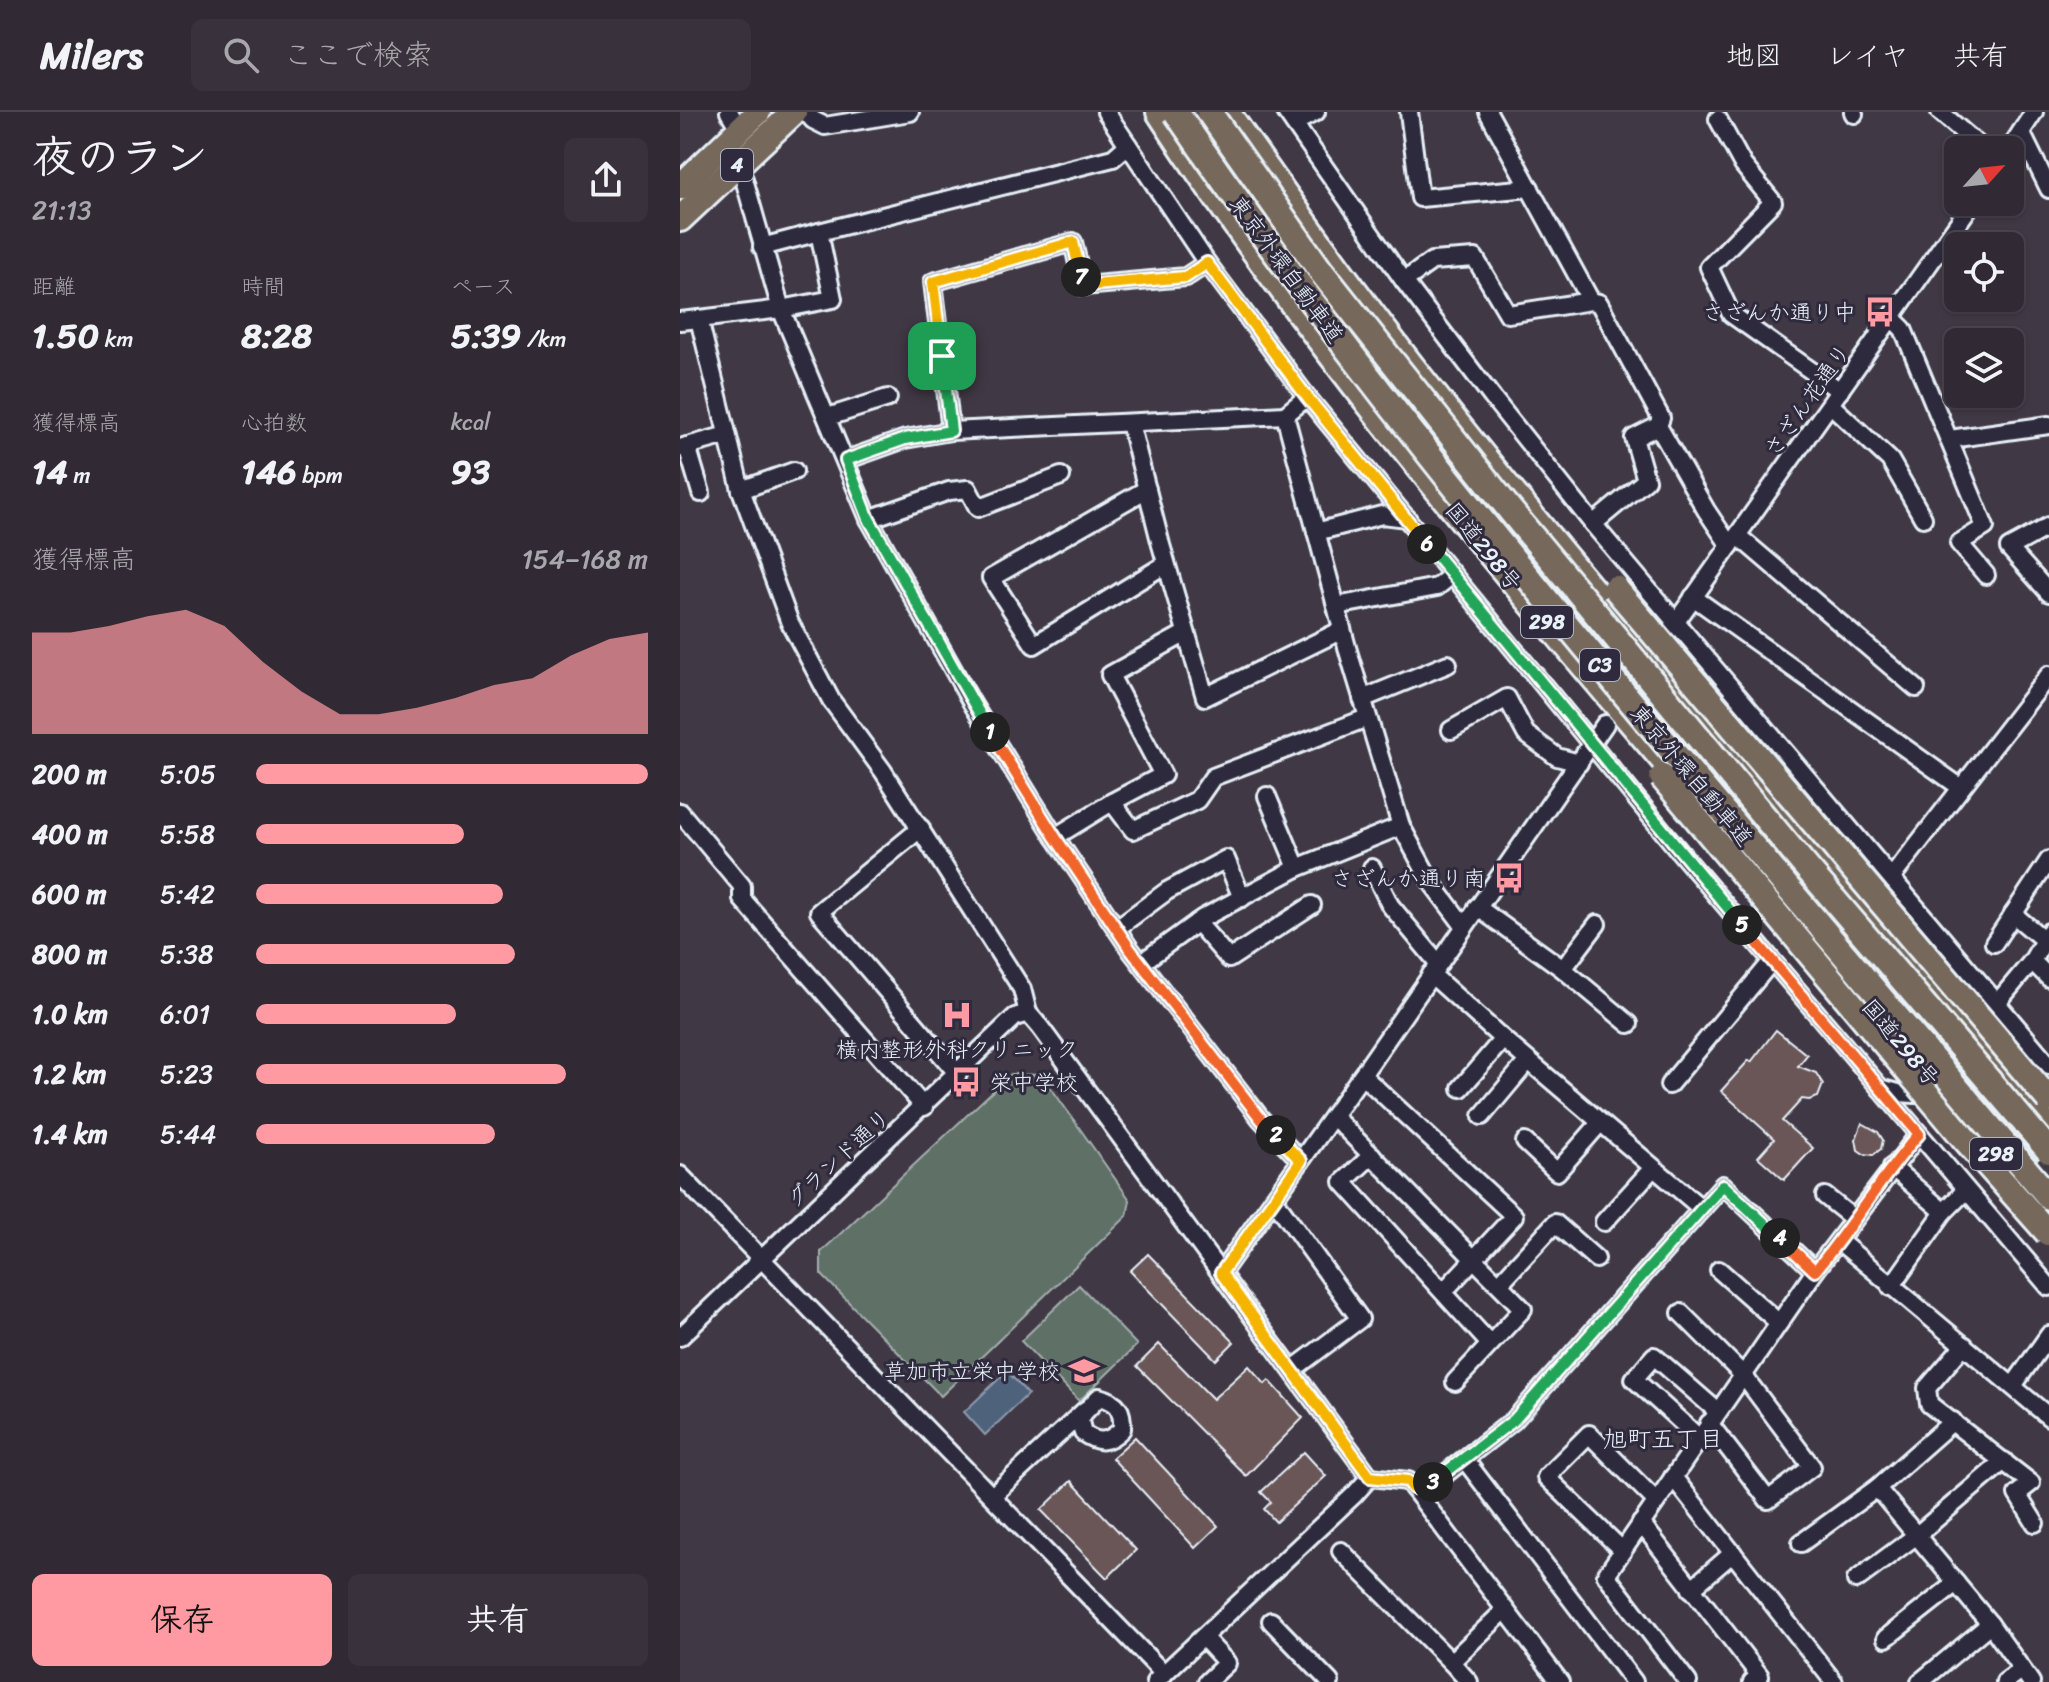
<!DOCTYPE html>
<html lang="ja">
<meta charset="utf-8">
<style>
:root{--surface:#312a34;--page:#39323c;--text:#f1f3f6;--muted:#a8a7ac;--line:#4c464f;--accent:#ff9aa2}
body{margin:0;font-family:Sriracha,"Klee One",sans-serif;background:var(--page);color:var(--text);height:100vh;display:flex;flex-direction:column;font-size:30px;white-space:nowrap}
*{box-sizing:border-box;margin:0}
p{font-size:26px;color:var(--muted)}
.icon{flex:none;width:44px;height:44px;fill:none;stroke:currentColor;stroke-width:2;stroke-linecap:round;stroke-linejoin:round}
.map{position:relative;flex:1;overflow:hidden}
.drawer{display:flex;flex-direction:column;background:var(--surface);width:680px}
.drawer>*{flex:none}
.needle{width:52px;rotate:63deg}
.buttons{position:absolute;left:1264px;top:24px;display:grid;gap:16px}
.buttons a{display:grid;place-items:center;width:80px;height:80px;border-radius:12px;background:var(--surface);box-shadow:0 2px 6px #0004,0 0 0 2px var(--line);font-size:40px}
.pin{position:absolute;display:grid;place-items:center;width:68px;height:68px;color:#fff;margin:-34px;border-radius:16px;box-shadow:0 4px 12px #0006}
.km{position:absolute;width:40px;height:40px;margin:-20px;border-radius:50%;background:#222;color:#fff;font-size:22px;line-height:40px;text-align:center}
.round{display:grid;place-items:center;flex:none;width:84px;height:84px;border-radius:12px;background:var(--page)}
.headline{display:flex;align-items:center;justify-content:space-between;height:136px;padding:0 32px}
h1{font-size:44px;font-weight:700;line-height:60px}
.stats{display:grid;grid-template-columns:repeat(3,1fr);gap:12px;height:136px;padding:8px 32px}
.stats div{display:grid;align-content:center}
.stats b{font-size:34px;font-weight:700}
.stats small{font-size:22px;font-weight:400}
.stats p{font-size:22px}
.chart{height:224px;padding:16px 32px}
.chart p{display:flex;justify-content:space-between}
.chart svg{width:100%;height:144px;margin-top:8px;fill:var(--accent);opacity:.7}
.action{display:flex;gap:16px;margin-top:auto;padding:16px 32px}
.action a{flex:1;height:92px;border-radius:12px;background:var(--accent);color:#111;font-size:32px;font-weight:700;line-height:92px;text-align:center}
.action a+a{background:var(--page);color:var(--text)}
ul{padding:0 32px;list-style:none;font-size:26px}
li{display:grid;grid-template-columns:128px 96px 1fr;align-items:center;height:60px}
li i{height:20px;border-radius:10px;background:var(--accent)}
header{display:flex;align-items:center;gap:48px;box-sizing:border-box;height:112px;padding:0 40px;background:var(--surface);border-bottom:2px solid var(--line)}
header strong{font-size:38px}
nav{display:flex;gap:44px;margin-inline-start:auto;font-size:28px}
.search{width:560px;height:72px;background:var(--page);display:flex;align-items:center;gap:20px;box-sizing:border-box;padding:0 28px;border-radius:12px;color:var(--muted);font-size:30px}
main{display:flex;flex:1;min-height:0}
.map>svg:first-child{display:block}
.green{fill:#5f6f66;stroke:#a4b0af;stroke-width:2}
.water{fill:#50627b;stroke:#8d9bad;stroke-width:2}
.building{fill:#6a5757;stroke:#e8f1f8;stroke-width:2}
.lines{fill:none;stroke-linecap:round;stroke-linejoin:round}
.minor-tunnel{stroke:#5a5460;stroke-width:16;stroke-dasharray:16 8;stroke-linecap:butt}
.minor-casing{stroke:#e8f1f8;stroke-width:22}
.highway-casing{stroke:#e8f1f8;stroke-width:30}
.minor{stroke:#2f2a3d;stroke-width:16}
.highway{stroke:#76695c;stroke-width:24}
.highway-bridge-casing{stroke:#e8f1f8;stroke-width:30;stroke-linecap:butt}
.highway-bridge{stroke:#76695c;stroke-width:24}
.split-1-casing{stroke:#fff;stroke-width:16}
.split-2-casing{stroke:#fff;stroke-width:16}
.split-3-casing{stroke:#fff;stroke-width:16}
.split-4-casing{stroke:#fff;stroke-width:16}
.split-5-casing{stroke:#fff;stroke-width:16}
.split-6-casing{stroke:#fff;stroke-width:16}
.split-7-casing{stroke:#fff;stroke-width:16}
.split-8-casing{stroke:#fff;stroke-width:16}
.split-1{stroke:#22a559;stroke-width:10}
.split-2{stroke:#f0652b;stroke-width:10}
.split-3{stroke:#f5b400;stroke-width:10}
.split-4{stroke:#22a559;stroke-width:10}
.split-5{stroke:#f0652b;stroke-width:10}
.split-6{stroke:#22a559;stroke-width:10}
.split-7{stroke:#f5b400;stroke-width:10}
.split-8{stroke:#f5b400;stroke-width:10}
.labels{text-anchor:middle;stroke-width:6;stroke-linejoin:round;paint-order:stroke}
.shield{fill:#2f2a3d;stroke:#b0b5c0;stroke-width:2}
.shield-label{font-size:20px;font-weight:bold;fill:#e8f1f8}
.street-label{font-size:22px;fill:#e8f1f8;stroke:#2f2a3d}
.poi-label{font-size:22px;fill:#e8f1f8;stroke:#2f2a3d;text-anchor:end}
.neighbourhood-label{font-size:24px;fill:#e8f1f8;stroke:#2f2a3d}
</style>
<header>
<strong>Milers</strong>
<div class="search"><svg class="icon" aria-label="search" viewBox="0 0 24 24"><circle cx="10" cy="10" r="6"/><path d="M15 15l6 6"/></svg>ここで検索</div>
<nav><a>地図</a><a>レイヤ</a><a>共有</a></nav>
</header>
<main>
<section class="drawer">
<div class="headline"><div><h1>夜のラン</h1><p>21:13</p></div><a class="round"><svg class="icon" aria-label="share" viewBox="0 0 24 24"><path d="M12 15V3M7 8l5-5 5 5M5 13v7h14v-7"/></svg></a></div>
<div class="stats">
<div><p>距離</p><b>1.50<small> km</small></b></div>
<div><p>時間</p><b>8:28</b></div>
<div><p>ペース</p><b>5:39<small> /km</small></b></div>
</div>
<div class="stats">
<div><p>獲得標高</p><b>14<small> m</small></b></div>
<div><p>心拍数</p><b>146<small> bpm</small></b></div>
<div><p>kcal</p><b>93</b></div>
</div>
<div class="chart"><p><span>獲得標高</span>154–168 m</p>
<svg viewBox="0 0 160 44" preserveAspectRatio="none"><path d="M0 44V13L10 13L20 11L30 8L40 6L50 11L60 22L70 31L80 38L90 38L100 36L110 33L120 29L130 27L140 20L150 15L160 13V44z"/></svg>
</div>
<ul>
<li><b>200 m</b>5:05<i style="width:100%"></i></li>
<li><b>400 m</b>5:58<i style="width:53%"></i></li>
<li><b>600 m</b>5:42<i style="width:63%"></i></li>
<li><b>800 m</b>5:38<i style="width:66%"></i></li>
<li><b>1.0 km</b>6:01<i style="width:51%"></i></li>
<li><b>1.2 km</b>5:23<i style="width:79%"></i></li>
<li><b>1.4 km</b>5:44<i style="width:61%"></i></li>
</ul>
<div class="action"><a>保存</a><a>共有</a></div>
</section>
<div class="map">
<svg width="1369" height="1570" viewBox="0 0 1369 1570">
<rect width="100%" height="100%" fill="#413845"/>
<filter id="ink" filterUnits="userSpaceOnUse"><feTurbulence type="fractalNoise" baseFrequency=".0125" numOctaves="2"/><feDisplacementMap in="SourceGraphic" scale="16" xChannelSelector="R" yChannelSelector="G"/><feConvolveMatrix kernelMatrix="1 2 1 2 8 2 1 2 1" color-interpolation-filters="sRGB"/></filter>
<g filter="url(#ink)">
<g class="green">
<path d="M331 962 362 963 450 1088 447 1104 261 1284 141 1162V1140Z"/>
<path d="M399 1173 457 1233 399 1289 341 1229Z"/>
</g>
<path class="water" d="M327 1259 348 1282 305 1323 284 1300Z"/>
<g class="building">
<path d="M1096 918 1127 943 1118 954 1136 961 1143 972 1138 985 1129 988 1122 987 1102 1009 1133 1036 1104 1068 1078 1045 1094 1027 1041 979 1069 948 1071 950Z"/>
<path d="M1182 1011 1198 1020 1203 1028 1201 1037 1193 1043 1184 1042 1178 1038 1176 1027Z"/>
<path d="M468 1142 554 1230 536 1248 450 1159Z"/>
<path d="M479 1232 533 1287 569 1254 585 1272 589 1268 623 1306 566 1364 457 1254Z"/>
<path d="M455 1325 538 1414 515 1436 432 1346Z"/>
<path d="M624 1340 646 1364 596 1410 584 1397 591 1390 581 1380Z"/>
<path d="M391 1369 456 1438 427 1466 361 1398Z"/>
</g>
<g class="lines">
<path class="minor-tunnel" d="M925 612 968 550"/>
<g class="minor-casing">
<g id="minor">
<path d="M49 0 60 18"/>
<path d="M126 0 133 8 145 14 230 0"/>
<path d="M426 0 527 151 627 285 1000 740 1369 1175"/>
<path d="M606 0 724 169 812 285 913 412 1369 953"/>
<path d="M729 0 740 86 850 76"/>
<path d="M808 0 911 189 919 191 981 306 978 314 1026 398 1050 434"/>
<path d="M1173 0 1174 2"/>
<path d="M1260 0 1304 38"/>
<path d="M1038 7 1063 53 1093 90 1029 155 1051 202 1160 279"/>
<path d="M614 11 636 0"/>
<path d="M1341 20 1369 77"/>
<path d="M1329 38 1354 0"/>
<path d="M56 54 64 67 101 197 189 407 293 593 375 725 450 837 581 1007 621 1049"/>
<path d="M82 135 139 120"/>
<path d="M724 169 752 149 795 146 828 202 911 189"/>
<path d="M1212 206 1223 217 1305 415 1279 431 1306 463"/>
<path d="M19 207 101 197 153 187 139 120 433 46 448 33"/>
<path d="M0 209 19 207 61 378 110 511 151 588 203 659 342 877 348 901 360 915 690 1365 674 1383 475 1570"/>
<path d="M627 285 605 303 668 539 721 714 751 770 784 814"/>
<path d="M1151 293 1210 348 1243 406"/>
<path d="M148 305 208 286"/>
<path d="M450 311 481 433 525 585 662 518"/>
<path d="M271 319 253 170 393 130 403 174 506 165 527 151"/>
<path d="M1270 327 1369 313"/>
<path d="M7 334 21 381"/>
<path d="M0 336 47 323"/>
<path d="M166 348 225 327 271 319 605 303"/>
<path d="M467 377 311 466 354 533 486 452"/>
<path d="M61 378 114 359"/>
<path d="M189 407 269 379 288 377 298 396 381 364"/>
<path d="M913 412 966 368 954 326 978 314"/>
<path d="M1369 414 1329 436 1369 481"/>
<path d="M636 420 702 403 727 406"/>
<path d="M1058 424 1236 576"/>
<path d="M1013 485 1280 675"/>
<path d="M656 494 757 475 772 463"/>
<path d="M991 517 1293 90"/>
<path d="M682 587 768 552"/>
<path d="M771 618 827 586 846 622 877 645 899 651"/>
<path d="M587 684 617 756"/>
<path d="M432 690 483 663 430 563 506 521"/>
<path d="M0 700 62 774V787L244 995"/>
<path d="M241 716 139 800 278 962"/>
<path d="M375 725 432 690 453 718 517 688 533 665 687 606"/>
<path d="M692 756 710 793 758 851"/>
<path d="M1212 765 1369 563"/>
<path d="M797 795 883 857 949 912"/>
<path d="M1333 802 1364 828"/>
<path d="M517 810 549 847 632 793"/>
<path d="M437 816 487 779 546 747 562 786"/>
<path d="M1314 831 1369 748"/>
<path d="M1352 849 1369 866"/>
<path d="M461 851 523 806 617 756 721 714"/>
<path d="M883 857 917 812"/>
<path d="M751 862 823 927 1021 1096"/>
<path d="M1318 890 1352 849 1369 820"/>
<path d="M682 963 834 1104 764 1179"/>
<path d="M989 973 1092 849"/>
<path d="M781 976 823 927"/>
<path d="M1200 976 1218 981 1252 983"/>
<path d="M653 1004 843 1197 775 1270"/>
<path d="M802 1004 848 949"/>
<path d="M845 1030 877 1060 920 1011"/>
<path d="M692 1043 663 1070 810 1232"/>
<path d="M1212 1055 1264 1100"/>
<path d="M0 1063 484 1562"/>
<path d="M1145 1084 1174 1107"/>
<path d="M594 1087 680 1207 612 1258"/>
<path d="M924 1110 973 1056"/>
<path d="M1160 1130 1369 1305"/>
<path d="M1039 1158 1099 1211"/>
<path d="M541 1161 682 963 925 612"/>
<path d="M819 1172 875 1111 916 1147"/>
<path d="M1211 1175 1264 1100 1286 1078"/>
<path d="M1001 1201 1063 1263 1132 1355 1088 1388 1029 1311"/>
<path d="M0 1225 335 905 348 901"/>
<path d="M1284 1233 1247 1276 1249 1292 1351 1371 1337 1382 1355 1411"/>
<path d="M1333 1274 1369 1223"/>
<path d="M419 1285C438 1290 443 1298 442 1317 428 1331 419 1332 403 1321L399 1306Z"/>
<path d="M1273 1309 1197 1376 1310 1512 1351 1570"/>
<path d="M1019 1326 954 1267 974 1244 1037 1299"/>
<path d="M785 1348 954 1570"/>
<path d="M690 1365 728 1369 880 1570"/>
<path d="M993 1365 1154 1570"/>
<path d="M733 1376 755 1370 834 1308 1043 1073 1135 1159"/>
<path d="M312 1384 405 1298"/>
<path d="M961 1411 1080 1564 1072 1570"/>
<path d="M1121 1431 1197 1376"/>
<path d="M942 1438 866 1365 909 1322 976 1389"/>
<path d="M661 1439 771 1550"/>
<path d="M1176 1468 1237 1423 1324 1349"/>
<path d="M1011 1477 1053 1441"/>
<path d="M591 1509 650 1570"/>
<path d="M523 1525 547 1551 527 1570"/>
<path d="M1206 1526 1276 1471"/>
<path d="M789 1570 771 1550 825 1498"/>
<path d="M1008 1570 926 1463 1135 1159 1239 1022"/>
<path d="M1240 1570 1310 1512"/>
<path d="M1325 1570 1341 1558"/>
</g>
</g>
<g class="highway-casing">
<g id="highway">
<path d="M479 0C617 214 781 409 945 603 1084 767 1222 930 1360 1095"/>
<path d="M547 0C611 92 676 183 745 271 945 525 1161 768 1369 1016"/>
<path d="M0 75 78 0"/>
<path d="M0 107 114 0"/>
</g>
</g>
<use href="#minor" class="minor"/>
<use href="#highway" class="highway"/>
<g class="highway-bridge-casing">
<g id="highway-bridge">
<path d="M496 0C657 236 837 455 1021 673 1137 811 1253 948 1369 1085"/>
<path d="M529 0 640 158 830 398 1121 749 1369 1039"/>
<path d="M935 476 1369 988"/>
<path d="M982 665 1283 1025 1368 1121"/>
</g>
</g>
<use href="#highway-bridge" class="highway-bridge"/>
</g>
</g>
<g class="lines" filter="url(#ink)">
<g class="split-1-casing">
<path id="split-1" d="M262 244 271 319 225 327 166 348 189 407 310 620"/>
</g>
<g class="split-2-casing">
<path id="split-2" d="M310 620 375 725 450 837 581 1007 596 1023"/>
</g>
<g class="split-3-casing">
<path id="split-3" d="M596 1023 621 1049 541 1161 690 1365 728 1369 733 1376 753 1370"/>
</g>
<g class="split-4-casing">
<path id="split-4" d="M753 1370 834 1308 1043 1073 1100 1126"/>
</g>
<g class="split-5-casing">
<path id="split-5" d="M1062 813 1239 1022C1201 1065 1172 1115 1135 1159L1100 1126"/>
</g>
<g class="split-6-casing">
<path id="split-6" d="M747 432 1062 813"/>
</g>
<g class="split-7-casing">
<path id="split-7" d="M401 165 403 174 506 165 527 151 627 285 747 432"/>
</g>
<g class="split-8-casing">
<path id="split-8" d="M262 244 253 170 393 130 401 165"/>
</g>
<use href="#split-1" class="split-1"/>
<use href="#split-2" class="split-2"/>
<use href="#split-3" class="split-3"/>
<use href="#split-4" class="split-4"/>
<use href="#split-5" class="split-5"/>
<use href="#split-6" class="split-6"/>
<use href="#split-7" class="split-7"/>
<use href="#split-8" class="split-8"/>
</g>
<defs>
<g id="bus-bare" transform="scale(2.4)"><path d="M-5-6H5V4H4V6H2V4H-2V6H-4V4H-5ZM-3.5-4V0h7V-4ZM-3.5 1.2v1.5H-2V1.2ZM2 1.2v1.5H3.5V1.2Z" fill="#ff9aa2" stroke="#2f2a3d" stroke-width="2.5" paint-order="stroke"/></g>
<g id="hospital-bare" transform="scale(2.4)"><path d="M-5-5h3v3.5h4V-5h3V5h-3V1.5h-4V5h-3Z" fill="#ff9aa2" stroke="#2f2a3d" stroke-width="2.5" paint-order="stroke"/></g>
<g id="school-bare" transform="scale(2.4)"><path d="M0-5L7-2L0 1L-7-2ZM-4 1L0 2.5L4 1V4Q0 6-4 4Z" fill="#ff9aa2" stroke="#2f2a3d" stroke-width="2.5" paint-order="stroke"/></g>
</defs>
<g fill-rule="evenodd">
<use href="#bus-bare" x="1200" y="200"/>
<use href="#bus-bare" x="829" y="766"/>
<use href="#hospital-bare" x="277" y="903"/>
<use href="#bus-bare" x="286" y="970"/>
<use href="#school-bare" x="404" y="1259"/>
</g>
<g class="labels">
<g class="shield">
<rect x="41" y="37" width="32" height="32" rx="6"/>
<rect x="841" y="494" width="52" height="32" rx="6"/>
<rect x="900" y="537" width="40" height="32" rx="6"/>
<rect x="1290" y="1026" width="52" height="32" rx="6"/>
</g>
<g class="shield-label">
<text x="57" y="60">4</text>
<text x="867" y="517">298</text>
<text x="920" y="560">C3</text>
<text x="1316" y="1049">298</text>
</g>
<g class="street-label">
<text transform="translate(607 157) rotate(54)" y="8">東京外環自動車道</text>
<text transform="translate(1127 288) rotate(-55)" y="8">さざん花通り</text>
<text transform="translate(804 434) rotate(51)" y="8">国道298号</text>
<text transform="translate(1012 663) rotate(50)" y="8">東京外環自動車道</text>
<text transform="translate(1221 930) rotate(50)" y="8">国道298号</text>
<text transform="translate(158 1046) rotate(-43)" y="8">グランド通り</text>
</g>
<g class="poi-label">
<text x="1176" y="208">さざんか通り中</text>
<text x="805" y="774">さざんか通り南</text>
<text x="277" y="945" text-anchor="middle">横内整形外科クリニック</text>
<text x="310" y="978" text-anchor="start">栄中学校</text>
<text x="380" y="1267">草加市立栄中学校</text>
</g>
<g class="neighbourhood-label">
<text x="983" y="1335">旭町五丁目</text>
</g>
</g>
</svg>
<div class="buttons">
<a><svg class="needle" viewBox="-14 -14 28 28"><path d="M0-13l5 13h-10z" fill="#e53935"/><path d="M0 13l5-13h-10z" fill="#a8a7ac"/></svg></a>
<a><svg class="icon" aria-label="locate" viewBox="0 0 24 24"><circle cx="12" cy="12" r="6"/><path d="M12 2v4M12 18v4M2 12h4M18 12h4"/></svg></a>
<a><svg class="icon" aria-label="layers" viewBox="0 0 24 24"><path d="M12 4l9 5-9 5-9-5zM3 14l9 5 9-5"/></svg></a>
</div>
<div class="pin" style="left:262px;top:244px;background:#1e9e55"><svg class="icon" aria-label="arrive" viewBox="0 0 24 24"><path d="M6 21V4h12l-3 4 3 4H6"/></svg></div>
<b class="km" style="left:310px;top:620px">1</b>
<b class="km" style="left:596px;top:1023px">2</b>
<b class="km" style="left:753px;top:1370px">3</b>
<b class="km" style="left:1100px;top:1126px">4</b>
<b class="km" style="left:1062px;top:813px">5</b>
<b class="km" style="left:747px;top:432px">6</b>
<b class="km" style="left:401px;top:165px">7</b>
</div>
</main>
